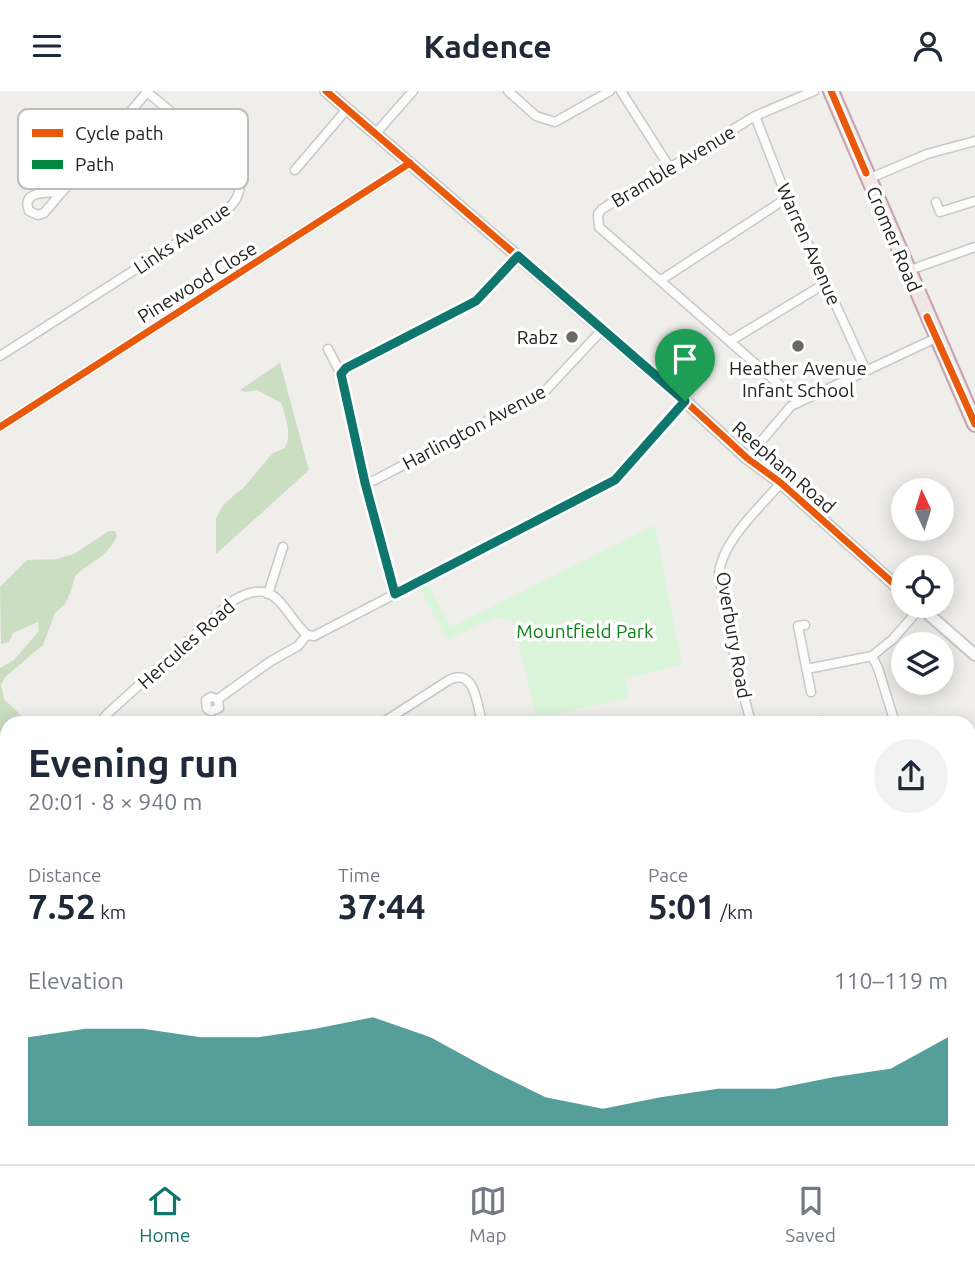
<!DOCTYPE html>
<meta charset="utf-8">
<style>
:root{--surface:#fff;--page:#f2f2f3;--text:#1f2937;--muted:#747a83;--line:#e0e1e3;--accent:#0f766e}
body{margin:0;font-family:Ubuntu,sans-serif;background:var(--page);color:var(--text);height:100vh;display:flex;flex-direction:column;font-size:26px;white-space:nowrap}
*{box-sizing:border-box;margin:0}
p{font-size:23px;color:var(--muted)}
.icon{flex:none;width:38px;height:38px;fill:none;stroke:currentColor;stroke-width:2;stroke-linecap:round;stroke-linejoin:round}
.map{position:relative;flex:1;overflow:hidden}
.panel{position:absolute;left:0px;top:625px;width:976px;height:450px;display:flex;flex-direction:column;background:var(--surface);border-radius:21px 21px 0 0;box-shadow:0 4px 18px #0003}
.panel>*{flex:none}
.needle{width:46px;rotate:356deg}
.fabs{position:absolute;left:891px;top:387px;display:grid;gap:14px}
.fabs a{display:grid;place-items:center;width:63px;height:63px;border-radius:50%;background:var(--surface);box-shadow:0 4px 18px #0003;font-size:35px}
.pin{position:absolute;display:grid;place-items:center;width:60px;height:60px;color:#fff;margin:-72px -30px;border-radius:50% 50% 50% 0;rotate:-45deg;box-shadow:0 0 7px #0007}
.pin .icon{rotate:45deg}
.round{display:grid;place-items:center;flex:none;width:74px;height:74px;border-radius:37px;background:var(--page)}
.headline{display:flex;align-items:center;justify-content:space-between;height:119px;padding:0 28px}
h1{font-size:38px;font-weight:600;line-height:52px}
.metrics{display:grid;grid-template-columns:repeat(3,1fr);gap:10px;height:119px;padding:7px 28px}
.metrics div{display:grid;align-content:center}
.metrics b{font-size:35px;font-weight:600}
.metrics small{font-size:19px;font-weight:400}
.metrics p{font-size:19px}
.chart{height:196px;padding:14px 28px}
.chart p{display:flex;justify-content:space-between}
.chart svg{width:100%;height:126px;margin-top:7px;fill:var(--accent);opacity:.7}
header{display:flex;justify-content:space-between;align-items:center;height:91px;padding:0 28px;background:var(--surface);font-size:32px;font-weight:600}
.tabs{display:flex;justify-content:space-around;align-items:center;height:98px;border-top:2px solid var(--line);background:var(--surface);font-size:19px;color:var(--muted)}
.tabs a{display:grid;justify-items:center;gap:4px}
.tabs .current{color:var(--accent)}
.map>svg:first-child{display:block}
.forest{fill:#cbdec1}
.park{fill:#daf5da}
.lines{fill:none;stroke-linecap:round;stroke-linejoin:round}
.minor-casing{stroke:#c9c8c7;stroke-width:11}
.tertiary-casing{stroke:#c9c8c7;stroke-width:14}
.trunk-casing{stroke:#c5a2ac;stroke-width:18}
.minor{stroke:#fdfcfc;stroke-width:8}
.tertiary{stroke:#fdfcfc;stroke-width:10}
.trunk{stroke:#f0e6e4;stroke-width:14}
.quiet{stroke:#00873e;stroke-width:5;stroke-dasharray:10 5;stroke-linecap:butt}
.cycleway-casing{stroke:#fff;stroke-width:11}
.cycleway{stroke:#e8590c;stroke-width:7}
.route-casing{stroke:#fff;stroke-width:14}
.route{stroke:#0f766e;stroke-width:9}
.poi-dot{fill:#6a6968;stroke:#fff;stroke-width:2.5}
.labels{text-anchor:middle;stroke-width:7;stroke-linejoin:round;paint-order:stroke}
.street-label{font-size:19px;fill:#222;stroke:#fff}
.poi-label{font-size:19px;fill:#222;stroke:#fff;text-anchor:end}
.park-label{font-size:19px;fill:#0c8416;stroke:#fff}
.key{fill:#fff;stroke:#bdbdbd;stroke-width:2}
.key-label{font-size:19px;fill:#222}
</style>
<header><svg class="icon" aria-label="menu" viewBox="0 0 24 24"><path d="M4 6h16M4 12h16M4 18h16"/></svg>Kadence<svg class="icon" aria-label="person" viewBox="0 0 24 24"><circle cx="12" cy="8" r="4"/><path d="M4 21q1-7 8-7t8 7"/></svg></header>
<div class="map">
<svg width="975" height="1073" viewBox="0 0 975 1073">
<rect width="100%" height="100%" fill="#f0eeeb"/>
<g class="forest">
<path d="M280 272 309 379 216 463V427L224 413 244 396 273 362 285 357C292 342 286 327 281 312L257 299 245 301 240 299Z"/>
<path d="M109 440H115L117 445C106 468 92 469 75 485L71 500 65 513 55 522 43 554 5 586 1 594 4 608 29 632H7V664H0V577L14 569 39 540 38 531 13 542 9 551 1 553 0 496 27 469 57 468 74 463Z"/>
<path d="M7 687V789L0 783V689Z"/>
</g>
<g class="park">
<path d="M655 434 682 574 626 588 629 607 537 627 513 531 497 526 447 549 420 498 428 493 451 536Z"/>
<path d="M486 1068H544L547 1073H487Z"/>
</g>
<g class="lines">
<g class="minor-casing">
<g id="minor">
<path d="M508 0 536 25 555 31 610 0"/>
<path d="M621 0 670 77"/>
<path d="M755 25 787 107 866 280"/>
<path d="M376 42 413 0"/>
<path d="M295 79 347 18"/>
<path d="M868 88 927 63 975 50"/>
<path d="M62 101C47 102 21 99 29 120L38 124 44 122 148 0"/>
<path d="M936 111 940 121 975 110"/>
<path d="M907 180 975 156"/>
<path d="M661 189 787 107"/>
<path d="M730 250 826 192"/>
<path d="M328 258 341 283 365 392 395 504"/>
<path d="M0 265 222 123C235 113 243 102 238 86 233 69 163 15 146 0"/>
<path d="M341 283 346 277 476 210 518 165"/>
<path d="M799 311 599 136 598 123 602 118 755 25 814 0"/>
<path d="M0 336 410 72"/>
<path d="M747 367 791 315 936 247"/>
<path d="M365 392 375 389 546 299 603 238"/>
<path d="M268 503 283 456"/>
<path d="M805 534 798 535 811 601"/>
<path d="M307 544 314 545 615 389 685 310"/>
<path d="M872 565 878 577 895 632"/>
<path d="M807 578 872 565 893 548 920 517"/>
<path d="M218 608 219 617 211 620 207 618 206 609 211 606 218 608 271 570 298 555 307 544"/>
<path d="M823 630 824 632"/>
<path d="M101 632 106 624 231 511C277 482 281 520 307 544"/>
<path d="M382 632 449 589C475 576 477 613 482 632"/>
<path d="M751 632 738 582 719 485C720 452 760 416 781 392"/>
<path d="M970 723 975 732"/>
<path d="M970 803 972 766"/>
<path d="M970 871H975"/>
<path d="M0 888 7 896"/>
<path d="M970 966 975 967"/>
<path d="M970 1042 975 1039"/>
<path d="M970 1052 975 1064"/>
<path d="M294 1068 300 1073"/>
<path d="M667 1068V1073"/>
<path d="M287 1073 291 1068"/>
<path d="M581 1073 586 1068"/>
<path d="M735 1073 736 1068"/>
<path d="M891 1073 902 1068"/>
<path d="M929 1073 942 1068"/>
</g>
</g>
<g class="tertiary-casing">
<g id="tertiary">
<path d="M326 0 685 310 747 367 781 392 903 501"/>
<path d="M918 514 975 564"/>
</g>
</g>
<g class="trunk-casing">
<g id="trunk">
<path d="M831 0 975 333"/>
<path d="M970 751 975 748"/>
<path d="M397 1073 408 1068"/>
</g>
</g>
<use href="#minor" class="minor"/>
<use href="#tertiary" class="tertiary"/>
<use href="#trunk" class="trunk"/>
<path class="quiet" d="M0 888 7 896"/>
<g class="cycleway-casing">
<g id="cycleway">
<path d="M326 0 685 310 747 367 781 392 903 501"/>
<path d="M831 0 866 82"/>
<path d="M927 226 975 333"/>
<path d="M0 336 410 72"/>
</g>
</g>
<use href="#cycleway" class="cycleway"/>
</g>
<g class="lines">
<g class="route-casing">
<path id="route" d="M518 165 685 310 615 389 395 503 365 392 341 283 346 277 476 210Z"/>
</g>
<use href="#route" class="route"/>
</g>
<g class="poi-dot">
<circle cx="572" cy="246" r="7"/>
<circle cx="798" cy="255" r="7"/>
</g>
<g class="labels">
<g class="street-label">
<text transform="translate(673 75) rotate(-31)" y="7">Bramble Avenue</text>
<text transform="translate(182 147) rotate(-34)" y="7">Links Avenue</text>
<text transform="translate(894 148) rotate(67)" y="7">Cromer Road</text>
<text transform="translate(809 153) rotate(66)" y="7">Warren Avenue</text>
<text transform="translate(197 191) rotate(-32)" y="7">Pinewood Close</text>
<text transform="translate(474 336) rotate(-28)" y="7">Harlington Avenue</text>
<text transform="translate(784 376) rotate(41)" y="7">Reepham Road</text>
<text transform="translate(734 544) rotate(80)" y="7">Overbury Road</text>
<text transform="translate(186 553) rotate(-42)" y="7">Hercules Road</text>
</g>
<g class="poi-label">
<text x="558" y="253">Rabz</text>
<text x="798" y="284" text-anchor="middle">Heather Avenue<tspan x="798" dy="22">Infant School</tspan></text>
</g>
<g class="park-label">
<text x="585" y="547">Mountfield Park</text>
</g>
</g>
<rect x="18" y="18" width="230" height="80" rx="10" class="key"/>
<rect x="32" y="38" width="31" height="8" fill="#e8590c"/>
<rect x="32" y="69" width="31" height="9" fill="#00873e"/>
<g class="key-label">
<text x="75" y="49">Cycle path</text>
<text x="75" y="80">Path</text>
</g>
</svg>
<div class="fabs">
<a><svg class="needle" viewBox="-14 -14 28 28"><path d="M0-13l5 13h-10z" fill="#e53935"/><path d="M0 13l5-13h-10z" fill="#747a83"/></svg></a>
<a><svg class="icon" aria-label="locate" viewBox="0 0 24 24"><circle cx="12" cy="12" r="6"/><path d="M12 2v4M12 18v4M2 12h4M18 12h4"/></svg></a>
<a><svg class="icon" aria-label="layers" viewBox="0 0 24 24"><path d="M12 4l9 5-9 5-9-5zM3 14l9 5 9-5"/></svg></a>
</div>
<div class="pin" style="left:685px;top:310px;background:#1e9e55"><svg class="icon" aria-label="arrive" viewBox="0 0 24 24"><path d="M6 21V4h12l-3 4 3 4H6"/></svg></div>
<section class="panel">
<div class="headline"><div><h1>Evening run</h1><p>20:01 · 8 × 940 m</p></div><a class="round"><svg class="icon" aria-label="share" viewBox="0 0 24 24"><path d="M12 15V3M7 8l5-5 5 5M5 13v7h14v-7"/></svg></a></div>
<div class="metrics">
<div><p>Distance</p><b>7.52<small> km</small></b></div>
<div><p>Time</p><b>37:44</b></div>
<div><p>Pace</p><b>5:01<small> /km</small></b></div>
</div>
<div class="chart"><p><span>Elevation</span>110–119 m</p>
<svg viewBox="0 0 160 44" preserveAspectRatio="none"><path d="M0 44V13L10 10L20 10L30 13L40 13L50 10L60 6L70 13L80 24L90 34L100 38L110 34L120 31L130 31L140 27L150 24L160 13V44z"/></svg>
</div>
</section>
</div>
<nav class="tabs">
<a class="current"><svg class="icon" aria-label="home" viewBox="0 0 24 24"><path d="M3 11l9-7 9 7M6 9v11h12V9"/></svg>Home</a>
<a><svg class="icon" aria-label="map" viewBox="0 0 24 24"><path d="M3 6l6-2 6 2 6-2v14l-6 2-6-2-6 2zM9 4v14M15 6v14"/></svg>Map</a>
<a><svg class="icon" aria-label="saved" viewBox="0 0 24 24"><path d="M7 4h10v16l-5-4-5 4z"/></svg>Saved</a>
</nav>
